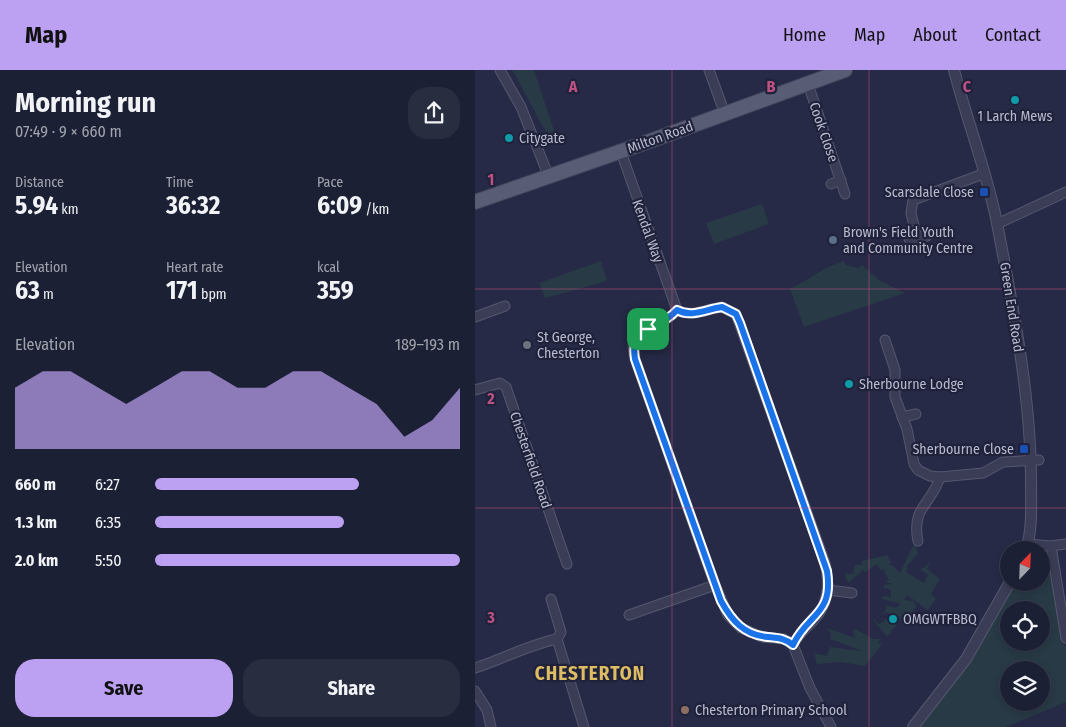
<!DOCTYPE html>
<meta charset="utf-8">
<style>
:root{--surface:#1c2034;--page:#292d40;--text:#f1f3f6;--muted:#a0a3ac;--line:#3a3e4f;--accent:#bca0f2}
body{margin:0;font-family:"Fira Sans Condensed",sans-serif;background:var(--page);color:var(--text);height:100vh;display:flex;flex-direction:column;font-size:19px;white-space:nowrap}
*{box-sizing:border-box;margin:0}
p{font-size:16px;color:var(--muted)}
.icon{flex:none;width:28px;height:28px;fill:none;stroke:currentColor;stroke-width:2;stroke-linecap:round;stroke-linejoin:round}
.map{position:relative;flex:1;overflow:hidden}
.panel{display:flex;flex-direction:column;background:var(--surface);width:475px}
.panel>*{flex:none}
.needle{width:32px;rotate:23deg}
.tools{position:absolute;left:525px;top:471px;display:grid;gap:10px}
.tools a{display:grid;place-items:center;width:50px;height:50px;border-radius:50%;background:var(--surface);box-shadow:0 2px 8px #0003,0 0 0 1px var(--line);font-size:25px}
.pin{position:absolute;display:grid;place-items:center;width:42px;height:42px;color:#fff;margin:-21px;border-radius:10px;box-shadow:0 2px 8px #0006}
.round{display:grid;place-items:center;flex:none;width:52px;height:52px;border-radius:20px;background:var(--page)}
.overview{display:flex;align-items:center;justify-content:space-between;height:85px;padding:0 15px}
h1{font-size:28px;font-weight:700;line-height:38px}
.figures{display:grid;grid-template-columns:repeat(3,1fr);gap:8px;height:85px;padding:5px 15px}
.figures div{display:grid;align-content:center}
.figures b{font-size:25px;font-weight:700}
.figures small{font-size:14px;font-weight:400}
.figures p{font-size:14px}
.chart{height:140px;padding:10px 15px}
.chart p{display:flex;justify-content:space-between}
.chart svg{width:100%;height:90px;margin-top:5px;fill:var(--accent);opacity:.7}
.button{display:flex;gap:10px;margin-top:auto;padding:10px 15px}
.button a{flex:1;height:58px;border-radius:20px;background:var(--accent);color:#111;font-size:20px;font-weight:700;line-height:58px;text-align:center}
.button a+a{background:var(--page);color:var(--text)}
ul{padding:0 15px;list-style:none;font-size:16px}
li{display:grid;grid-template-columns:80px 60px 1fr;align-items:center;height:38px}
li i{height:12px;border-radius:6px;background:var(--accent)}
header{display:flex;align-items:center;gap:30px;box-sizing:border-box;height:70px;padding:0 25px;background:var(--accent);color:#111}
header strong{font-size:24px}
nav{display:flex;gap:28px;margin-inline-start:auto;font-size:18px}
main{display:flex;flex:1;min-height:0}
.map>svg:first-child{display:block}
.green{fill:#283a46;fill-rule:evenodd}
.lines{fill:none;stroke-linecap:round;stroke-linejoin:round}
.minor-casing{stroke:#56586f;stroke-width:11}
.tertiary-casing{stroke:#56586f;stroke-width:12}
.primary-casing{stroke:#41445b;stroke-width:16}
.minor{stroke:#3a3d55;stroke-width:9}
.tertiary{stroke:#3a3d55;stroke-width:10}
.primary{stroke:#585c75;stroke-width:14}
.route-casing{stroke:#fff;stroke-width:10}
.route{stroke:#1a73e8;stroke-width:6}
.grid{fill:none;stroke:#be5183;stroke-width:1;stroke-opacity:0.55}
.culture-dot{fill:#0f9aa8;stroke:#1f223a;stroke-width:2}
.transit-dot{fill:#1a4fb4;stroke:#1f223a;stroke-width:2}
.service-dot{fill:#5c6f8a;stroke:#1f223a;stroke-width:2}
.worship-dot{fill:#6b7280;stroke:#1f223a;stroke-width:2}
.education-dot{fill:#8d6e63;stroke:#1f223a;stroke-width:2}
.labels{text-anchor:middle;stroke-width:4.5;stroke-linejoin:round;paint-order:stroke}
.poi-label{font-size:14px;fill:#b8bace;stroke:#1f223a;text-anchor:start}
.street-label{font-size:14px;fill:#b8bace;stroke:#1f223a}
.district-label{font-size:19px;font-weight:bold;letter-spacing:1px;fill:#debc63;stroke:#1f223a}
.grid-label{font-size:16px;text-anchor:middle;font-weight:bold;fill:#be5183;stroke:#1f223a;stroke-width:4.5;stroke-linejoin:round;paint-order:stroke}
</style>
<header>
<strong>Map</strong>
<nav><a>Home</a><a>Map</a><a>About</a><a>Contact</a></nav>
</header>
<main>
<section class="panel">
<div class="overview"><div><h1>Morning run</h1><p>07:49 · 9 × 660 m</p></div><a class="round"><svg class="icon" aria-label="share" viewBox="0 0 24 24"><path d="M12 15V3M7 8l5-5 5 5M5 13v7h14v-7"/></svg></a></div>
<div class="figures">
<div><p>Distance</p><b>5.94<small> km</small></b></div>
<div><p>Time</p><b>36:32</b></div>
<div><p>Pace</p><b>6:09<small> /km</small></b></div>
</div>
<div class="figures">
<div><p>Elevation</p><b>63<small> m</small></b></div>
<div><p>Heart rate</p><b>171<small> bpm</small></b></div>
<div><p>kcal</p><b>359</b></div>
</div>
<div class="chart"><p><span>Elevation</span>189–193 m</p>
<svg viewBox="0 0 160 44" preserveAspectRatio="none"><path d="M0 44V14L10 6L20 6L30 14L40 22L50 14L60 6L70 6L80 14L90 14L100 6L110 6L120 14L130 22L140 38L150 30L160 14V44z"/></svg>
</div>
<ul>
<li><b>660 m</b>6:27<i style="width:67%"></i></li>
<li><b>1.3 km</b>6:35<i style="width:62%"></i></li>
<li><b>2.0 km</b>5:50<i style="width:100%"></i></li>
</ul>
<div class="button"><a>Save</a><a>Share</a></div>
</section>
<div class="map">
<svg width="591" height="657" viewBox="0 0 591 657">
<rect width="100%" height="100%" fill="#262a46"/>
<g class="green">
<path d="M37 0H59L84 76C70 68 48 16 37 0Z"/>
<path d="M287 134 294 154 239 174 231 153Z"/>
<path d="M126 191 132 211 70 228 64 213Z"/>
<path d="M369 191 370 195 384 198 387 195 404 210 430 223 329 257 315 219C334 210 350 196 369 191Z"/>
<path d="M440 472 443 483 431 497 433 498 431 502 449 513 453 505 445 499 449 498 456 490 452 499 465 509 456 524 461 529 453 540 432 525 429 530 438 531 442 537 438 539 440 542 434 551 427 547 412 567 397 548 404 554 410 551 408 548 417 552 420 547 412 542 406 545 411 540V535L421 538 426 534 407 529 408 526 416 527V520L409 518V515L418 514 410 512 414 510 408 499 405 500 402 494 390 502 388 500 373 513 370 504H378L380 495H387V491L412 485 416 493 413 495H417L425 503Z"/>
<path d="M566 486 575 497 591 579V632L531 657H445L492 593 539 513 566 512ZM534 540H566V572H534ZM534 600H566V632H534Z"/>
<path d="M351 558 381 568 378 563 380 559 399 569H405L403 573 407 574 390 596 366 592 342 594 339 583 352 586 355 577 387 581 355 569 356 563Z"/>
</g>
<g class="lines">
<g class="minor-casing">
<g id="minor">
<path d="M25 0 46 37 74 107"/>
<path d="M234 0 250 44"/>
<path d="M333 14 370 124"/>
<path d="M146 82 202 240C217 248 231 239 247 237L261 244 350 493C355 514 354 534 338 551 330 559 323 564 318 575"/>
<path d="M356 114 366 110"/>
<path d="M522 154 591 122"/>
<path d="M442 168 436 143 438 130 508 104"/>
<path d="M434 169 452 166"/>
<path d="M202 240C187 258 166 255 158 276L160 289 240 515 253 545 266 558 287 567 309 569 318 575 335 618 356 657"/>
<path d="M0 247 30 236"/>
<path d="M410 270 420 300V327L432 359 439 394 443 400 455 406 465 407 508 403 528 392 564 390"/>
<path d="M0 320 25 313 31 317 92 494"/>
<path d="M427 347 441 344"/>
<path d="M443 471C436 437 457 434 465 407"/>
<path d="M553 474 576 476 591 474"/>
<path d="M576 476 591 568"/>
<path d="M353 520 377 523"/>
<path d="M76 529 86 562 82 569 109 657"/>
<path d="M154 545 240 515"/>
<path d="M0 598C28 589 53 575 82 569"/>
<path d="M0 621 12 640 16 657"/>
</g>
</g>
<g class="tertiary-casing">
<g id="tertiary">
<path d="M479 0C492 51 512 102 522 153 538 238 556 325 556 412 556 431 558 464 550 480"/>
<path d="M438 657 491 589 535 512"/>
</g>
</g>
<g class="primary-casing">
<path id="primary" d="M0 132 164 75 370 0"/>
</g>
<use href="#minor" class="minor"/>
<use href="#tertiary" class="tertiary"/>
<use href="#primary" class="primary"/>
</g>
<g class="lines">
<g class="route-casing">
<path id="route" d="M247 237 261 244 265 253 352 501C359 545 332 544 318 575 310 568 303 568 293 567 269 565 257 551 246 531L160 289C154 252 182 263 202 240 217 248 231 239 247 237Z"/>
</g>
<use href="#route" class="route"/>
</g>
<path class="grid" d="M197 0V657M394 0V657M0 219H591M0 438H591"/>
<g class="culture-dot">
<circle cx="540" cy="30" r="5"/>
<circle cx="34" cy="68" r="5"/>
<circle cx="374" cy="314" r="5"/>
<circle cx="418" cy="549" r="5"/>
</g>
<g class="transit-dot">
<rect x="504" y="117" width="10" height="10" rx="2.5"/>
<rect x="544" y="374" width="10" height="10" rx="2.5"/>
</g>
<circle class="service-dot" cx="358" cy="170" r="5"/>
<circle class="worship-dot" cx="52" cy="275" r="5"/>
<circle class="education-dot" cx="210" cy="640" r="5"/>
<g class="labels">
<g class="poi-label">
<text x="540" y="51" text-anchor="middle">1 Larch Mews</text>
<text x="44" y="73">Citygate</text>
<text x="499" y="127" text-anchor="end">Scarsdale Close</text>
<text x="368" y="167">Brown's Field Youth<tspan x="368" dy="16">and Community Centre</tspan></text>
<text x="62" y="272">St George,<tspan x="62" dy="16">Chesterton</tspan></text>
<text x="384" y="319">Sherbourne Lodge</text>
<text x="539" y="384" text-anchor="end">Sherbourne Close</text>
<text x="428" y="554">OMGWTFBBQ</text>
<text x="220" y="645">Chesterton Primary School</text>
</g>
<g class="street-label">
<text transform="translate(349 62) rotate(71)" y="5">Cook Close</text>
<text transform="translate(185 67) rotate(-20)" y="5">Milton Road</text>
<text transform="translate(173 161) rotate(70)" y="5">Kendal Way</text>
<text transform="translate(537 237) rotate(81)" y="5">Green End Road</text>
<text transform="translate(56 390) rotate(71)" y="5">Chesterfield Road</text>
</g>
<g class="district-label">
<text x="115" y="610">CHESTERTON</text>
</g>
</g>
<g class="grid-label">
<text x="98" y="22">A</text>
<text x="296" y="22">B</text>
<text x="492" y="22">C</text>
<text x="16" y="115">1</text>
<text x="16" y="334">2</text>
<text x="16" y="553">3</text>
</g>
</svg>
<div class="tools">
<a><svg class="needle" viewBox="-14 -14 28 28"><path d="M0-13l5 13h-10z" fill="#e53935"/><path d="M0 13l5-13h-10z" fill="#a0a3ac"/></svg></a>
<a><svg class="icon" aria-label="locate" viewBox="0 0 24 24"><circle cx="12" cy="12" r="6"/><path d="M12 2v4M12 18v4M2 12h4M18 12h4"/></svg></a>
<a><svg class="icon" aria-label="layers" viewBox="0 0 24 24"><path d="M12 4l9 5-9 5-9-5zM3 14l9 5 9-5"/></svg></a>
</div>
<div class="pin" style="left:173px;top:259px;background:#1e9e55"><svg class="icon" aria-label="arrive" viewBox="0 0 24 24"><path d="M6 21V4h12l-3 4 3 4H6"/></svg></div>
</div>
</main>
